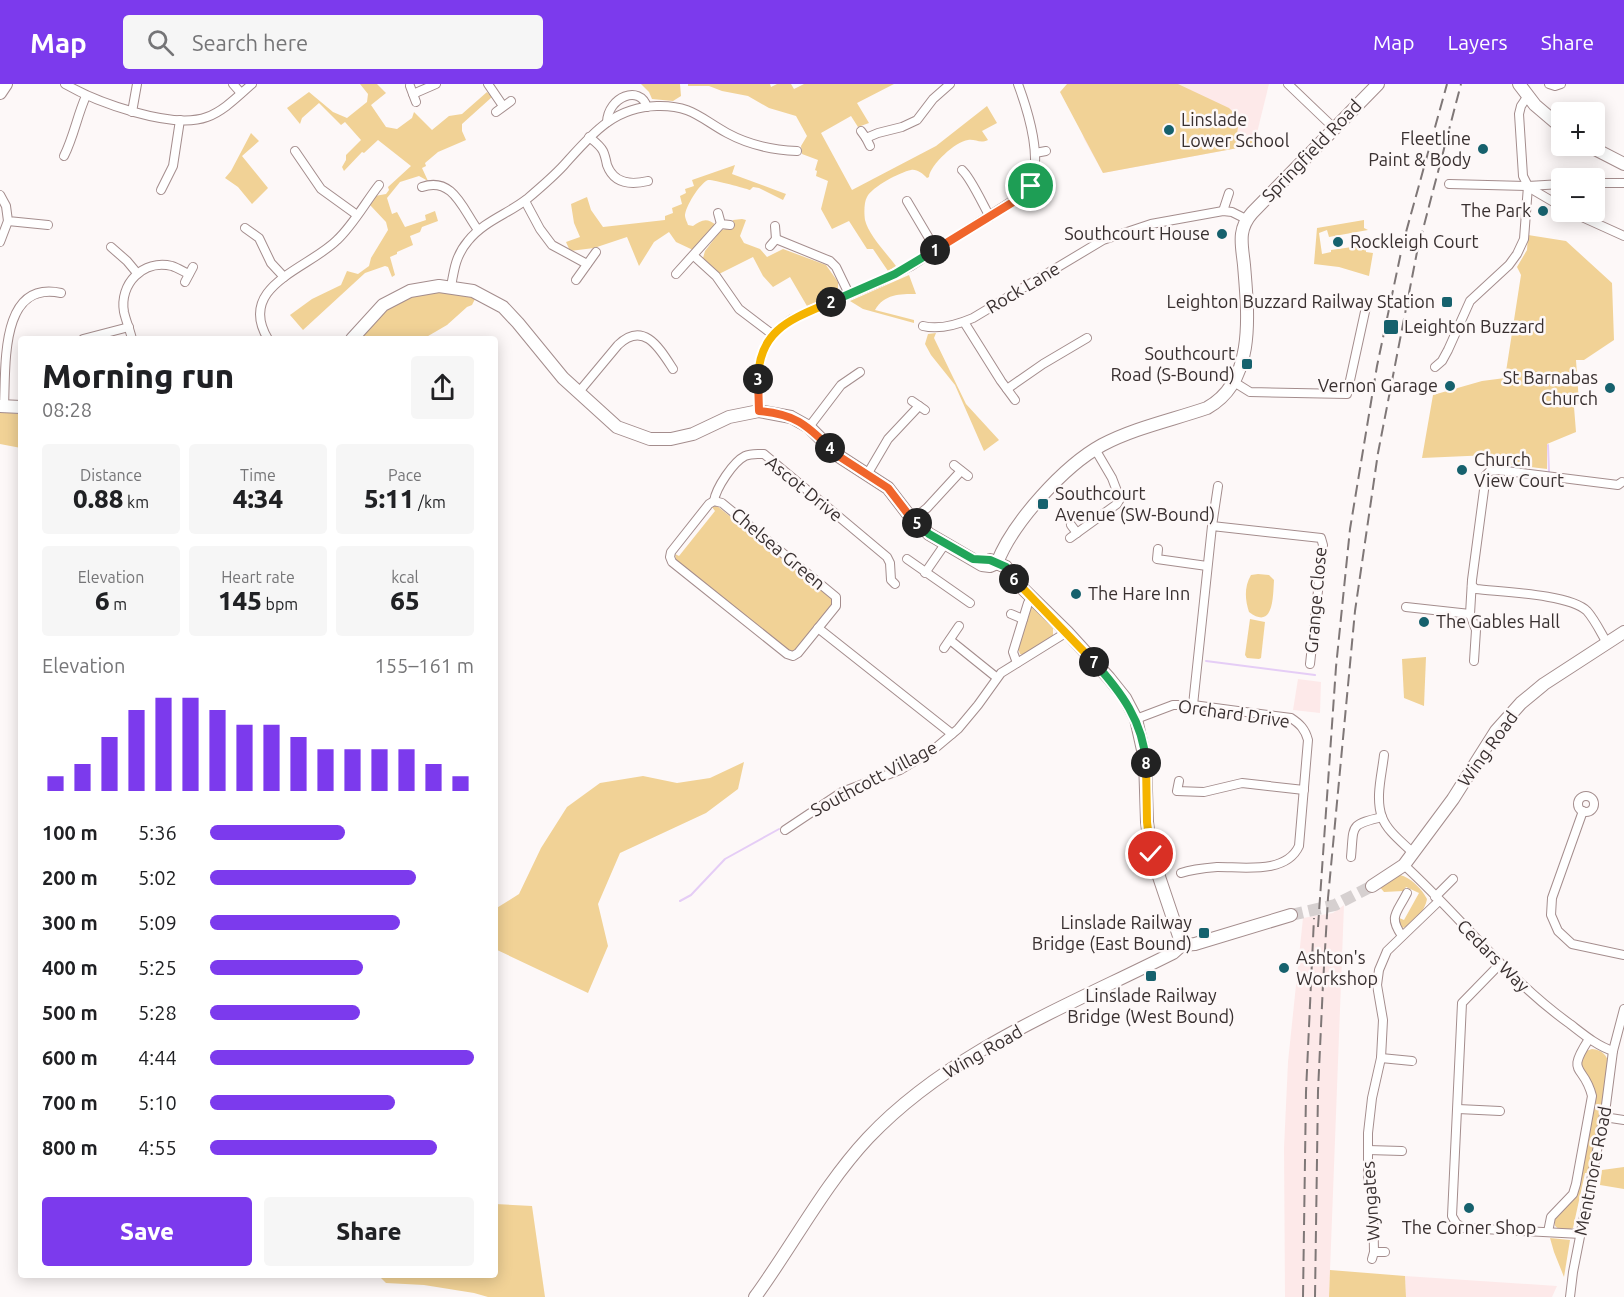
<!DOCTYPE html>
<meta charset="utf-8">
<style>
:root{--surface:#fff;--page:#f6f6f6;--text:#202124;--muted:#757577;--accent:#7c3aed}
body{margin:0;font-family:Ubuntu,sans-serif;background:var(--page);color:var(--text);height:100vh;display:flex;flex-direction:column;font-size:22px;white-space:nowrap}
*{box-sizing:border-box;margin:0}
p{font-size:20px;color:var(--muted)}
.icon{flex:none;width:33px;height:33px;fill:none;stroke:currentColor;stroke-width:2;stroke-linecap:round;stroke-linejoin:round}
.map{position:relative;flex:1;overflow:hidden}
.details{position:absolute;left:18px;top:252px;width:480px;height:942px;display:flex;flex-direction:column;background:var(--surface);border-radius:6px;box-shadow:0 3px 15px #0003}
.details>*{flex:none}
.controls{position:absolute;left:1551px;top:18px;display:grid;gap:12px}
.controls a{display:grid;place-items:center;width:54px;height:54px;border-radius:6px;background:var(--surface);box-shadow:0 3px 15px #0003;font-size:30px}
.pin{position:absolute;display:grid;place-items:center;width:51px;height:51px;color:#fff;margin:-26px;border:3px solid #fff;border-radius:50%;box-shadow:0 2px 6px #0007}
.km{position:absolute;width:30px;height:30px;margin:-15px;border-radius:50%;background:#222;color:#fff;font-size:16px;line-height:30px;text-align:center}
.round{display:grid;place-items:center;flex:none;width:63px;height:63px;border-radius:6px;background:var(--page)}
.summary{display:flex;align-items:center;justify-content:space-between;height:102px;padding:0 24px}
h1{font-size:33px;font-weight:800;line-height:45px}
.metrics{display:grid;grid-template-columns:repeat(3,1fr);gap:9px;height:102px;padding:6px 24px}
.metrics div{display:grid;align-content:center;border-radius:6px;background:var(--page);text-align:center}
.metrics b{font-size:26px;font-weight:800}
.metrics small{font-size:16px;font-weight:400}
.metrics p{font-size:16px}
.chart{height:168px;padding:12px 24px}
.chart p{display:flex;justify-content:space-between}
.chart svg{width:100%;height:108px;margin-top:6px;stroke:var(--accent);stroke-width:6}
.button{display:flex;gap:12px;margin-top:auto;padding:12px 24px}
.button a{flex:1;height:69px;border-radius:6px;background:var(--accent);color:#fff;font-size:24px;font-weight:800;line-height:69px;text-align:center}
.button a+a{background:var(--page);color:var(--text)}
ul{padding:0 24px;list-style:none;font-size:20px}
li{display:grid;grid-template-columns:96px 72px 1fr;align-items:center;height:45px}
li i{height:15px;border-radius:8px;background:var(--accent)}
header{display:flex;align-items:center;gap:36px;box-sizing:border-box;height:84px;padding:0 30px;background:var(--accent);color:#fff}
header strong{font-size:28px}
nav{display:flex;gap:33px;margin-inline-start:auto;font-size:21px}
.search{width:420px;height:54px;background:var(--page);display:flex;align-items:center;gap:15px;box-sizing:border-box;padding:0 21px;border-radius:6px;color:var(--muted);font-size:22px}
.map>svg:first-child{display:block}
.built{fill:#fde9e9}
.green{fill:#f1d296}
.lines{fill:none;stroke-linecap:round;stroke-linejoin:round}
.stream{stroke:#e5cdf6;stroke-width:2}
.secondary-tunnel{stroke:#d6d0d0;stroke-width:12;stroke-dasharray:12 6;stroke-linecap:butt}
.street-casing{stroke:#a48d8d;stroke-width:10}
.secondary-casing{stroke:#a48d8d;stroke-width:14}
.street{stroke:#fff;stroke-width:8}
.secondary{stroke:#fff;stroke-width:12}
.rail{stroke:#7f7777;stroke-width:2;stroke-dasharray:12 6;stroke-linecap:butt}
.split-1-casing{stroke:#fff;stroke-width:12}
.split-2-casing{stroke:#fff;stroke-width:12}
.split-3-casing{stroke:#fff;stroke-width:12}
.split-4-casing{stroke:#fff;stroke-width:12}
.split-5-casing{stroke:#fff;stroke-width:12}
.split-6-casing{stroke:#fff;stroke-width:12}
.split-7-casing{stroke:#fff;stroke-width:12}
.split-8-casing{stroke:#fff;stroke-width:12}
.split-9-casing{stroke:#fff;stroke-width:12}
.split-1{stroke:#f0652b;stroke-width:8}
.split-2{stroke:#22a559;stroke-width:8}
.split-3{stroke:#f5b400;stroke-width:8}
.split-4{stroke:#f0652b;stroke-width:8}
.split-5{stroke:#f0652b;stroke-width:8}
.split-6{stroke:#22a559;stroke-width:8}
.split-7{stroke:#f5b400;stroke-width:8}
.split-8{stroke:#22a559;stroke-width:8}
.split-9{stroke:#f5b400;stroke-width:8}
.poi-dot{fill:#16616d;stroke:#fdf8f8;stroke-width:2}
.labels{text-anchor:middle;stroke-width:5;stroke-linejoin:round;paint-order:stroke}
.poi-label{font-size:18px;fill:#393030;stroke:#fdf8f8;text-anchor:start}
.street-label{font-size:18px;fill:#393030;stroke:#fdf8f8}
</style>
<header>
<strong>Map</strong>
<div class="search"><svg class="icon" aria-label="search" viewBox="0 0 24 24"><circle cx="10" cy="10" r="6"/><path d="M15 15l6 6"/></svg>Search here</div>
<nav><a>Map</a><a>Layers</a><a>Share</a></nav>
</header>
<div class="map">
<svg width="1624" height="1213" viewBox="0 0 1624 1213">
<rect width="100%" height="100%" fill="#fdf8f8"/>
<g class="built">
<path d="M1067 0H1269L1254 61 1103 89 1084 55Z"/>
<path d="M1298 595 1321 598 1320 629 1293 626Z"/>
<path d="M1344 821 1329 1213H1285L1284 1064 1288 978 1303 834 1333 829Z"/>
<path d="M1405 1192 1557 1202 1552 1213H1406Z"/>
</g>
<g class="green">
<path d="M360 0H377L386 9 371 21 386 43 397 45 412 34 414 28 432 46 449 32 462 30 487 8 492 13 462 40V47L466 56 438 68 425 79 426 82 422 84 428 97 419 92 400 98 387 114 392 130 397 128 405 143 426 136 425 131 435 127 438 137 422 143 420 148 410 152 413 161 397 168V170L390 173 395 191 392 193 388 183 385 182 365 189 303 246 290 231 312 215 341 201 347 187 358 190 369 182 371 174 388 146 386 138 370 121 375 112 386 110 389 106 388 103 411 82 378 56 364 69 362 68 344 87 342 83 346 76V71L361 56 345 38 341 41 319 19 302 34 300 40 287 24 309 8 333 28 347 34 367 18 368 10Z"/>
<path d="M641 0H680L681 12 673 17 652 15 649 8Z"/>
<path d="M688 0H770L771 3 777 0H791L794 5 804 0H894L857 19 869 39 858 43 851 32 821 49 852 106 936 62 987 22 997 39 982 47 988 56C980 60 976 55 968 56 956 57 930 81 929 93L927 94C922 89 917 85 911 86 900 88 872 103 867 113 864 118 864 129 865 136 868 150 887 170 896 182L888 187 873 165H867L849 137 832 145 821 125 828 97 816 92 817 87 815 86 818 76 802 70 801 62 807 52 796 32 769 24 748 12 722 7 709 2H688Z"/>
<path d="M1067 0H1178L1229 24 1237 32 1239 38 1237 49 1256 55 1254 61 1103 89 1060 8Z"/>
<path d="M251 49 259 57 242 72 268 104 252 120 238 103 225 94 231 87Z"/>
<path d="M735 81 732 90 786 110 783 116 759 104 753 103 750 106C745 104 711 95 708 96 700 99 685 123 685 132 685 134 687 138 688 141L693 142C701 136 707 133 716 141L693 166 676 158 669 148 654 158 639 182 627 153 594 164 570 167 566 158 580 153 574 139 571 120 587 113 591 126 603 143 665 136V132L673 129 672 124 682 120 680 112 686 109 685 105 694 102 692 96Z"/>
<path d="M742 135 746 136 740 152 744 159 760 165 767 173 783 165 826 181 838 198V210L807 222 790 193 773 203 763 192 753 173 717 191 703 174 705 167 721 146 732 144 733 136Z"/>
<path d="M1364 136V144L1368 146 1329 153 1327 146 1319 149 1322 170 1331 168V166L1366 161V168L1373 169 1369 192 1339 183 1314 180 1317 144Z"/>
<path d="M1528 151 1566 157 1612 199 1614 256 1584 276H1576L1579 319 1574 323 1576 348 1547 360V385L1499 379 1490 371 1422 374 1433 311 1482 297 1505 294 1521 191 1517 183 1527 166Z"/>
<path d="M909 191 916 210C900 210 884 210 875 226L914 236V239L863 225 850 217Z"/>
<path d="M439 207 476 213 472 221 467 223 447 241 423 255H359C388 223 395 214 439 207Z"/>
<path d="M936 249 934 254 966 320 999 356 984 367 955 301 931 271 925 260 928 250Z"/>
<path d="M0 328 21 330V364L0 360Z"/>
<path d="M717 422 832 513 833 519 795 567H789L676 476 675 470 679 472 715 427 712 423Z"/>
<path d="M1258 490 1269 491 1274 496C1273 511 1274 547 1249 528 1245 516 1244 503 1251 491Z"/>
<path d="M1031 521 1053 544V552L1024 571 1020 570 1018 564Z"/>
<path d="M1250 535 1265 538 1261 574 1259 575 1247 574 1245 571Z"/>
<path d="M1426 573 1424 622 1404 614 1402 575Z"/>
<path d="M744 678 738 705 706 729 620 769 598 820 608 862 588 909 495 865V825L519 810 541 764 567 723 600 699 643 692 677 699 710 694Z"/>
<path d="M1400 791C1410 793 1422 805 1427 815 1425 827 1412 843 1401 844L1397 833 1404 836 1419 809 1406 803 1403 807 1384 808 1379 802Z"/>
<path d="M1592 965C1602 966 1607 971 1609 980L1589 1089H1585L1573 1144C1567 1147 1560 1147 1555 1142L1554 1134 1568 1120 1595 1016 1578 981 1586 967Z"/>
<path d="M1624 1083V1105L1600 1101 1602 1086Z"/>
<path d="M495 1120 532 1122 545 1213H488L474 1209 424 1201 386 1199 378 1191H495Z"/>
<path d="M1550 1154 1570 1156 1564 1193 1554 1168Z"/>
<path d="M1330 1186 1405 1192 1406 1213H1329Z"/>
</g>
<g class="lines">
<g class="stream">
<path d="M1548 361 1549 388"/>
<path d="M1206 577 1315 591"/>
<path d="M680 817 691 811 725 775 779 745"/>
</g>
<path class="secondary-tunnel" d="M1291 831 1335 821 1372 802"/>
<g class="street-casing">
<g id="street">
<path d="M65 0C96 18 172 46 207 33 224 27 239 11 252 0"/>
<path d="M233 0 241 9"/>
<path d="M488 0 503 22"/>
<path d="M1288 0 1334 44"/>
<path d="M1549 0 1555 2 1561 0"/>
<path d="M410 2 416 18"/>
<path d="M413 10 436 0"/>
<path d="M132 28 137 0"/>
<path d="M496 28 511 17"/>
<path d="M607 38C608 13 640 0 647 23"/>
<path d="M861 47 866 54 878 49 902 43 917 36 933 15 950 0"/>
<path d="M589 53C594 57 600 61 603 67 605 71 606 76 607 81 614 100 631 101 648 97"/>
<path d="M866 54 870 62"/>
<path d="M295 67 321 105 357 131"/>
<path d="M1035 69 1046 67"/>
<path d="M64 72C74 52 77 32 86 12"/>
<path d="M962 86C971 94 983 121 990 133"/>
<path d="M1594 99H1624"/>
<path d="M1449 100 1528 102 1562 100"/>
<path d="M422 103C453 92 463 126 478 146"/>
<path d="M1528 103 1562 123"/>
<path d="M161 106 173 82 180 36"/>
<path d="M0 111 6 122 8 137 48 141"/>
<path d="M525 117 540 145 552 161 587 180"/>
<path d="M907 117 936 166"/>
<path d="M1223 127 1229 109"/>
<path d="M1571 128 1624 152"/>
<path d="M718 129 721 140 730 141"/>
<path d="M245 144 259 154 271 179 284 193"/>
<path d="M776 155 830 177 836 183 849 210"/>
<path d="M0 158 8 137"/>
<path d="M770 162 776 155 775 142"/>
<path d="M111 163 127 177 137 189"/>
<path d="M694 172 716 192 739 225 772 250"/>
<path d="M676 190 721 140"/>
<path d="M576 196 596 168"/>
<path d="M185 198 193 183"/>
<path d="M451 203C454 185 456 171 468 157 484 137 508 130 527 115 540 104 553 93 564 81 591 51 613 23 657 22 691 21 700 34 727 49 749 61 773 66 797 67"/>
<path d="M964 238 1001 297 1015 316"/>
<path d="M923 242C939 246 959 240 973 234L1103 156 1151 140 1223 127 1232 128 1246 135"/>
<path d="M83 255 129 243"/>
<path d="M132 255C130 246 126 237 124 228 119 200 143 175 172 182 178 184 184 188 189 190"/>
<path d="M268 255C236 202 308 185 337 156 353 141 365 119 379 101"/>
<path d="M1435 283 1442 277 1448 266 1470 217 1509 181 1517 170 1524 155 1528 102 1523 92 1519 30 1521 22 1527 13"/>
<path d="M1234 298 1250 308 1347 310 1366 223"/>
<path d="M1007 305 1043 280 1087 254"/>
<path d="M578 309 618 261C644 236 660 265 673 285"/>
<path d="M912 317 925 326"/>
<path d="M4 322C6 280 0 196 61 209"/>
<path d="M759 327C757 287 754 259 792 235L877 199 911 182 1026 108C1046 83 1028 27 1018 0"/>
<path d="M809 343 841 301 860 288"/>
<path d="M954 381 968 392"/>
<path d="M868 389 888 355 919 322"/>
<path d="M714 417 722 419 836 513V522L798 569 793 572 787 570 672 478 670 473 671 468 709 420Z"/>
<path d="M714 417C716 404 733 378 745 372 751 369 758 370 764 370L887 473 890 479 891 496 895 500"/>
<path d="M913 435 927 424 961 387"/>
<path d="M1071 441 1077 449"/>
<path d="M1212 442 1218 402"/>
<path d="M1070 454 1117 420 1120 415 1112 394 1095 365"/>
<path d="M1158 465 1157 475 1207 482"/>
<path d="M907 475 970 519"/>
<path d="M925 489 945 460"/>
<path d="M1472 502 1476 505C1501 508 1570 510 1587 527 1595 536 1601 549 1607 559"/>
<path d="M1406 523 1470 530"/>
<path d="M1011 530 1023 535"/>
<path d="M818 544 952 650"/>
<path d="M950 556 996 593"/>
<path d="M944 564 959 542"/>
<path d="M1474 577 1476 546 1470 530 1472 496 1486 391 1490 387 1498 386 1618 401 1622 398"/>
<path d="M1017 579 1013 568 1028 519"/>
<path d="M1193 621 1212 442 1321 454 1323 461 1310 580"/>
<path d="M1136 635 1173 621H1193L1291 634C1300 640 1305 645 1308 656L1299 762C1286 790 1245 783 1218 783 1206 784 1193 785 1181 789"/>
<path d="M1384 671C1382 690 1375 714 1382 733 1387 747 1402 758 1413 769"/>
<path d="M1179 697 1177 707 1204 708 1242 699 1304 706"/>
<circle cx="1586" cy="720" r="8"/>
<path d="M1583 727 1552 814 1551 831 1558 847 1572 860 1624 871"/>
<path d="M785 746 842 708 900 686 933 666 958 645 978 621 1001 589 1067 548"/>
<path d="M1351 773C1354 741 1349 741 1382 733"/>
<path d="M1404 781C1461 833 1507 895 1570 940 1583 950 1597 962 1613 967"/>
<path d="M1435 813 1453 795"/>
<path d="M1402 852C1388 832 1397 829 1407 809"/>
<path d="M1500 880 1462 919 1452 1132 1456 1139 1463 1144 1581 1150"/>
<path d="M1381 974 1412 977"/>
<path d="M1458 1025 1500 1027"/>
<path d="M1604 1033 1624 1036"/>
<path d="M1368 1066 1402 1067"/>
<path d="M1548 1148 1551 1133 1573 1110 1576 1100 1592 1012C1584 979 1565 992 1589 955"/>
<path d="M1374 1168H1385"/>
<path d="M1372 1175 1374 1168 1373 1117 1368 1092V1049L1372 1014 1381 974 1383 936 1377 901 1379 886 1387 867 1439 817"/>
<path d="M1570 1213 1573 1188 1606 1021 1613 967 1624 925"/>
</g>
</g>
<g class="secondary-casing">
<g id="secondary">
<path d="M1519 0 1535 21 1562 44"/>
<path d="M0 9 6 0"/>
<path d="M1589 62 1624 80"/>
<path d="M352 255 383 221 410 207 439 202 473 207 503 223 518 239 563 294 617 343 650 355H671L693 350 729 333 759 327 791 333 809 343 837 371 888 404 908 430 929 450 982 481 990 482 997 479"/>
<path d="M0 322 21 323"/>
<path d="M990 476 1006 483 1019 501 1067 548 1109 594 1125 614 1136 635 1145 675 1147 738 1151 769 1182 861"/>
<path d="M997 479C1013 438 1064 382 1102 361 1134 344 1172 336 1207 324 1256 297 1248 230 1244 181 1242 161 1237 146 1252 129L1378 0"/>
<path d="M1372 802 1404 781 1453 715 1496 647 1521 619 1544 600 1624 548"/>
<path d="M755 1213C793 1161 824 1101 868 1054 950 967 1068 922 1173 869L1182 861 1195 860 1291 831"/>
</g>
</g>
<use href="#street" class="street"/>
<use href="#secondary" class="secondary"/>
<g class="rail">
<path d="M1318 843 1336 583 1350 445 1377 282 1403 159 1447 0"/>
<path d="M1303 1213 1306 1008 1314 834"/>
<path d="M1315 1213 1318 1007 1323 900 1328 814 1355 527 1378 369 1417 168 1461 0"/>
</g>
</g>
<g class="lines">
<g class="split-1-casing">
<path id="split-1" d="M935 166 1018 115 1031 102"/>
</g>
<g class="split-2-casing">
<path id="split-2" d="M831 218 895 190 935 166"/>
</g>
<g class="split-3-casing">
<path id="split-3" d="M758 295C759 245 792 235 831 218"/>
</g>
<g class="split-4-casing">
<path id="split-4" d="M758 295 759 327C794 330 806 340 830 364"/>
</g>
<g class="split-5-casing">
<path id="split-5" d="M830 364 837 371 888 404 908 430 917 439"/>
</g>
<g class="split-6-casing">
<path id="split-6" d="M917 439 929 450 973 475 990 476 1006 483 1014 495"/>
</g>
<g class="split-7-casing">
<path id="split-7" d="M1014 495 1094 578"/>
</g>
<g class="split-8-casing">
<path id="split-8" d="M1094 578C1121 608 1143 637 1146 679"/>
</g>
<g class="split-9-casing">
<path id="split-9" d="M1146 679 1147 738 1151 770"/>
</g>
<use href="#split-1" class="split-1"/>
<use href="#split-2" class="split-2"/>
<use href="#split-3" class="split-3"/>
<use href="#split-4" class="split-4"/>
<use href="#split-5" class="split-5"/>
<use href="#split-6" class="split-6"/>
<use href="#split-7" class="split-7"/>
<use href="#split-8" class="split-8"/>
<use href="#split-9" class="split-9"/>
</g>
<g class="poi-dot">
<circle cx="1169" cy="46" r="6"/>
<circle cx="1483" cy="65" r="6"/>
<circle cx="1543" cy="127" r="6"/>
<circle cx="1222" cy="150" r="6"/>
<circle cx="1338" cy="158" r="6"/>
<rect x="1441" y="212" width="12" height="12" rx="3"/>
<rect x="1383" y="235" width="16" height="16" rx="3"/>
<rect x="1241" y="274" width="12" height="12" rx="3"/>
<circle cx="1450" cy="302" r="6"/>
<circle cx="1610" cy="304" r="6"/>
<circle cx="1462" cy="386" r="6"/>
<rect x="1037" y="414" width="12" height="12" rx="3"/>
<circle cx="1076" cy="510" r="6"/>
<circle cx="1424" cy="538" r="6"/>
<rect x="1198" y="843" width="12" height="12" rx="3"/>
<circle cx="1284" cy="884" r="6"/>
<rect x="1145" y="886" width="12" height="12" rx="3"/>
<circle cx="1469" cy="1124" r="6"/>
</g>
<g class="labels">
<g class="poi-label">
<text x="1181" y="42">Linslade<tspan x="1181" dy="21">Lower School</tspan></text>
<text x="1471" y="61" text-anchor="end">Fleetline<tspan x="1471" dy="21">Paint &amp; Body</tspan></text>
<text x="1531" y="133" text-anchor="end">The Park</text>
<text x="1210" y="156" text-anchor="end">Southcourt House</text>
<text x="1350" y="164">Rockleigh Court</text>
<text x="1435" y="224" text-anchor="end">Leighton Buzzard Railway Station</text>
<text x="1404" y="249">Leighton Buzzard</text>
<text x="1235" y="276" text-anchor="end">Southcourt<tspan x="1235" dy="21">Road (S-Bound)</tspan></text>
<text x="1598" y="300" text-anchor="end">St Barnabas<tspan x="1598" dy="21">Church</tspan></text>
<text x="1438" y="308" text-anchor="end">Vernon Garage</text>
<text x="1474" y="382">Church<tspan x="1474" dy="21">View Court</tspan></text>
<text x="1055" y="416">Southcourt<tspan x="1055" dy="21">Avenue (SW-Bound)</tspan></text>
<text x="1088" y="516">The Hare Inn</text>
<text x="1436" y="544">The Gables Hall</text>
<text x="1192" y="845" text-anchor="end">Linslade Railway<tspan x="1192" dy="21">Bridge (East Bound)</tspan></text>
<text x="1296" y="880">Ashton's<tspan x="1296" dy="21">Workshop</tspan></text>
<text x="1151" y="918" text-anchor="middle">Linslade Railway<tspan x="1151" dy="21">Bridge (West Bound)</tspan></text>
<text x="1469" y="1150" text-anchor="middle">The Corner Shop</text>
</g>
<g class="street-label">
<text transform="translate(1312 67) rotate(-46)" y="6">Springfield Road</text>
<text transform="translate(1023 204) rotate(-31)" y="6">Rock Lane</text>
<text transform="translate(804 405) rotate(39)" y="6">Ascot Drive</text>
<text transform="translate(778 465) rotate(40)" y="6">Chelsea Green</text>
<text transform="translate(1316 516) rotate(-85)" y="6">Grange Close</text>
<text transform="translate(1234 630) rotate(8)" y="6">Orchard Drive</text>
<text transform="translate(1488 665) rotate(-54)" y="6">Wing Road</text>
<text transform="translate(874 695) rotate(-28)" y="6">Southcott Village</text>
<text transform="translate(1493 872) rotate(45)" y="6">Cedars Way</text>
<text transform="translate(983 968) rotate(-30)" y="6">Wing Road</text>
<text transform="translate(1593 1087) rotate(-79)" y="6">Mentmore Road</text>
<text transform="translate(1371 1117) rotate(-94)" y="6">Wyngates</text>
</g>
</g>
</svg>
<div class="controls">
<a>+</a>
<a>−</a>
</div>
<div class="pin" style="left:1031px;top:102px;background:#1e9e55"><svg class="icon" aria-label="arrive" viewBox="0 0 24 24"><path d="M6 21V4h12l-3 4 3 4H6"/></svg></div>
<div class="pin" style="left:1151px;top:770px;background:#d93025"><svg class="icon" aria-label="check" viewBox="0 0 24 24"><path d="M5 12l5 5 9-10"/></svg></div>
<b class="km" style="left:935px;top:166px">1</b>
<b class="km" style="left:831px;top:218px">2</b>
<b class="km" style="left:758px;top:295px">3</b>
<b class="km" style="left:830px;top:364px">4</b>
<b class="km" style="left:917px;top:439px">5</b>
<b class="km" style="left:1014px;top:495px">6</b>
<b class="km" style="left:1094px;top:578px">7</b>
<b class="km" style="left:1146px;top:679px">8</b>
<section class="details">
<div class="summary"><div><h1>Morning run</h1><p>08:28</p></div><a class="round"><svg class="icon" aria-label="share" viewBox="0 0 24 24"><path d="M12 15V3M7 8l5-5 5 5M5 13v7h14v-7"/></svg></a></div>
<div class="metrics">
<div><p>Distance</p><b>0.88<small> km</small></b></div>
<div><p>Time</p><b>4:34</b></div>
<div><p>Pace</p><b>5:11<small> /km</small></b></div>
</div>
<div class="metrics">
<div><p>Elevation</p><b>6<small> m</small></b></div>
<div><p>Heart rate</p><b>145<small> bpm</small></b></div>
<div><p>kcal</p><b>65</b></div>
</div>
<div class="chart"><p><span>Elevation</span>155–161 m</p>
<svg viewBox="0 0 160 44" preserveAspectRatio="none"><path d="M5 44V38M15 44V33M25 44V22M35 44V11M45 44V6M55 44V6M65 44V11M75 44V17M85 44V17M95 44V22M105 44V27M115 44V27M125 44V27M135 44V27M145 44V33M155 44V38"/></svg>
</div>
<ul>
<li><b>100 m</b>5:36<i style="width:51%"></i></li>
<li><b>200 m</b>5:02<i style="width:78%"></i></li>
<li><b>300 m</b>5:09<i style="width:72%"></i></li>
<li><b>400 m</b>5:25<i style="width:58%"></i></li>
<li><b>500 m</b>5:28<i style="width:57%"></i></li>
<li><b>600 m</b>4:44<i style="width:100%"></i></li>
<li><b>700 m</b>5:10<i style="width:70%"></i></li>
<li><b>800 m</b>4:55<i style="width:86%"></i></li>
</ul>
<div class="button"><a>Save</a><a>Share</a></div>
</section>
</div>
